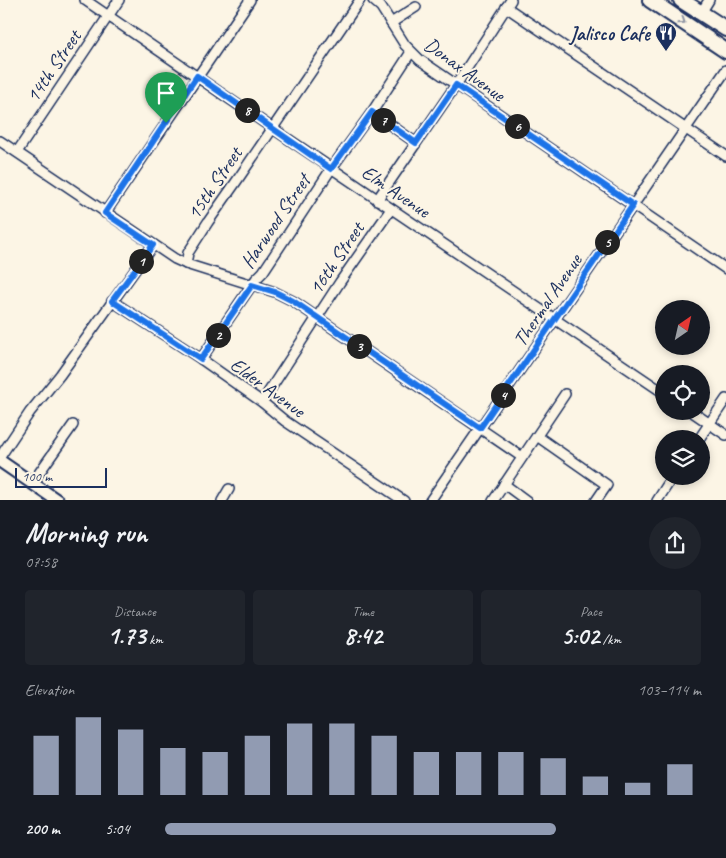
<!DOCTYPE html>
<meta charset="utf-8">
<style>
:root{--surface:#171b24;--page:#20242c;--text:#f1f3f6;--muted:#9ea1a6;--accent:#919bb2}
body{margin:0;font-family:Caveat,sans-serif;background:var(--page);color:var(--text);height:100vh;display:flex;flex-direction:column;font-size:19px;white-space:nowrap}
*{box-sizing:border-box;margin:0}
p{font-size:16px;color:var(--muted)}
.icon{flex:none;width:28px;height:28px;fill:none;stroke:currentColor;stroke-width:2;stroke-linecap:round;stroke-linejoin:round}
.map{position:relative;height:500px;overflow:hidden}
.drawer{display:flex;flex-direction:column;background:var(--surface);flex:1}
.drawer>*{flex:none}
.needle{width:32px;rotate:34deg}
.controls{position:absolute;left:655px;top:300px;display:grid;gap:10px}
.controls a{display:grid;place-items:center;width:55px;height:55px;border-radius:50%;background:var(--surface);box-shadow:0 2px 8px #0003;font-size:25px}
.scale{position:absolute;left:15px;bottom:12px;width:92px;box-sizing:border-box;padding-left:5px;border:2px solid #1b2f5e;border-top:0;font-size:14px;line-height:18px;white-space:nowrap;color:#1b2f5e;-webkit-text-stroke:4px #fcf5e5;paint-order:stroke}
.pin{position:absolute;display:grid;place-items:center;width:42px;height:42px;color:#fff;margin:-51px -21px;border-radius:50% 50% 50% 0;rotate:-45deg;box-shadow:0 0 5px #0007}
.pin .icon{rotate:45deg}
.km{position:absolute;width:25px;height:25px;margin:-12px;border-radius:50%;background:#222;color:#fff;font-size:14px;line-height:25px;text-align:center}
.round{display:grid;place-items:center;flex:none;width:52px;height:52px;border-radius:26px;background:var(--page)}
.headline{display:flex;align-items:center;justify-content:space-between;height:85px;padding:0 25px}
h1{font-size:28px;font-weight:700;line-height:38px}
.metrics{display:grid;grid-template-columns:repeat(3,1fr);gap:8px;height:85px;padding:5px 25px}
.metrics div{display:grid;align-content:center;border-radius:5px;background:var(--page);text-align:center}
.metrics b{font-size:25px;font-weight:700}
.metrics small{font-size:14px;font-weight:400}
.metrics p{font-size:14px}
.chart{height:140px;padding:10px 25px}
.chart p{display:flex;justify-content:space-between}
.chart svg{width:100%;height:90px;margin-top:5px;stroke:var(--accent);stroke-width:6}
ul{padding:0 25px;list-style:none;font-size:16px}
li{display:grid;grid-template-columns:80px 60px 1fr;align-items:center;height:38px}
li i{height:12px;border-radius:6px;background:var(--accent)}
.map>svg:first-child{display:block}
.lines{fill:none;stroke-linecap:round;stroke-linejoin:round}
.minor-casing{stroke:#1b2f5e;stroke-width:12}
.major-casing{stroke:#1b2f5e;stroke-width:15}
.highway-casing{stroke:#1b2f5e;stroke-width:18}
.minor{stroke:#fcf5e5;stroke-width:9}
.major{stroke:#fcf5e5;stroke-width:11}
.highway{stroke:#fcf5e5;stroke-width:14}
.oneway{stroke:#8c92a2}
.route-casing{stroke:#fff;stroke-width:10}
.route{stroke:#1a73e8;stroke-width:6}
.labels{text-anchor:middle;stroke-width:4;stroke-linejoin:round;paint-order:stroke}
.poi-label{font-size:20px;font-weight:bold;fill:#1b2f5e;stroke:#fcf5e5;text-anchor:end}
.street-label{font-size:20px;fill:#1b2f5e;stroke:#fcf5e5}
</style>
<div class="map">
<svg width="726" height="501" viewBox="0 0 726 501">
<rect width="100%" height="100%" fill="#fcf5e5"/>
<filter id="ink" filterUnits="userSpaceOnUse"><feTurbulence type="fractalNoise" baseFrequency=".02" numOctaves="2"/><feDisplacementMap in="SourceGraphic" scale="10" xChannelSelector="R" yChannelSelector="G"/><feConvolveMatrix kernelMatrix="1 2 1 2 8 2 1 2 1" color-interpolation-filters="sRGB"/></filter>
<g filter="url(#ink)">
<g class="lines">
<g class="minor-casing">
<g id="minor">
<path d="M85 0 272 128 664 393"/>
<path d="M373 0 381 7 405 45 420 60 726 269"/>
<path d="M506 7 726 156"/>
<path d="M701 13 709 0"/>
<path d="M391 23 416 7"/>
<path d="M372 112 416 143"/>
<path d="M0 141 175 259 186 264 275 292 293 301 522 457"/>
<path d="M17 152 119 0"/>
<path d="M377 200 456 85 511 0"/>
<path d="M105 213 250 0"/>
<path d="M186 264 188 253 208 222 236 182 360 0"/>
<path d="M112 301 201 359 262 402 285 421 404 501"/>
<path d="M201 359 256 279 263 272 331 169 372 112 411 52"/>
<path d="M262 402 340 282 391 209"/>
<path d="M691 411 726 435"/>
<path d="M537 436 607 485 596 501"/>
<path d="M699 439 726 399"/>
<path d="M0 457 30 412 60 375 153 245"/>
<path d="M32 483 73 425"/>
<path d="M504 484 527 501"/>
<path d="M222 501 229 489"/>
<path d="M430 501 726 70"/>
<path d="M493 501 565 394"/>
<path d="M657 501 673 476"/>
</g>
</g>
<g class="major-casing">
<path id="major" d="M0 461 58 501"/>
</g>
<g class="highway-casing">
<g id="highway">
<path d="M650 0 726 51"/>
<path d="M681 0 726 29"/>
</g>
</g>
<use href="#minor" class="minor"/>
<use href="#major" class="major"/>
<use href="#highway" class="highway"/>
</g>
<defs><path id="oneway-chevron" d="M-2-3.5L2.5 0L-2 3.5" fill="none" stroke-width="1.6" stroke-linecap="round" stroke-linejoin="round" transform="scale(1.25)"/></defs>
<use class="oneway" href="#oneway-chevron" transform="translate(682 21) rotate(34)"/>
</g>
<g class="lines" filter="url(#ink)">
<g class="route-casing">
<path id="route" d="M197 76 331 169 372 112 416 143 456 85 633 205 480 428 293 301 275 292 252 285 201 359 112 301 153 245 105 213Z"/>
</g>
<use href="#route" class="route"/>
</g>
<defs>
<g id="restaurant-pin" transform="scale(1.125)"><path d="M0 17L-7.5 6A9.5 9.5 0 1 1 7.5 6Z" fill="#1b2f5e" stroke="#fcf5e5"/><path d="M-5-6h1v4h1v-4h1v4h1v-4h1v5L-1.5 .5V6h-2V.5L-5-1ZM5-6V6H3V1.5H1.5Q1.5-4 5-6Z" fill="#fff"/></g>
</defs>
<g fill-rule="evenodd">
<use href="#restaurant-pin" x="666" y="33"/>
</g>
<g class="labels">
<g class="poi-label">
<text x="650" y="40">Jalisco Cafe</text>
</g>
<g class="street-label">
<text transform="translate(53 66) rotate(-56)" y="7">14th Street</text>
<text transform="translate(465 69) rotate(36)" y="7">Donax Avenue</text>
<text transform="translate(214 183) rotate(-56)" y="7">15th Street</text>
<text transform="translate(396 191) rotate(34)" y="7">Elm Avenue</text>
<text transform="translate(275 221) rotate(-56)" y="7">Harwood Street</text>
<text transform="translate(336 258) rotate(-56)" y="7">16th Street</text>
<text transform="translate(547 300) rotate(-56)" y="7">Thermal Avenue</text>
<text transform="translate(268 387) rotate(36)" y="7">Elder Avenue</text>
</g>
</g>
</svg>
<div class="controls">
<a><svg class="needle" viewBox="-14 -14 28 28"><path d="M0-13l5 13h-10z" fill="#e53935"/><path d="M0 13l5-13h-10z" fill="#9ea1a6"/></svg></a>
<a><svg class="icon" aria-label="locate" viewBox="0 0 24 24"><circle cx="12" cy="12" r="6"/><path d="M12 2v4M12 18v4M2 12h4M18 12h4"/></svg></a>
<a><svg class="icon" aria-label="layers" viewBox="0 0 24 24"><path d="M12 4l9 5-9 5-9-5zM3 14l9 5 9-5"/></svg></a>
</div>
<div class="scale">100 m</div>
<div class="pin" style="left:166px;top:123px;background:#1e9e55"><svg class="icon" aria-label="arrive" viewBox="0 0 24 24"><path d="M6 21V4h12l-3 4 3 4H6"/></svg></div>
<b class="km" style="left:141px;top:261px">1</b>
<b class="km" style="left:218px;top:335px">2</b>
<b class="km" style="left:359px;top:346px">3</b>
<b class="km" style="left:503px;top:395px">4</b>
<b class="km" style="left:607px;top:242px">5</b>
<b class="km" style="left:517px;top:126px">6</b>
<b class="km" style="left:383px;top:120px">7</b>
<b class="km" style="left:247px;top:110px">8</b>
</div>
<section class="drawer">
<div class="headline"><div><h1>Morning run</h1><p>07:58</p></div><a class="round"><svg class="icon" aria-label="share" viewBox="0 0 24 24"><path d="M12 15V3M7 8l5-5 5 5M5 13v7h14v-7"/></svg></a></div>
<div class="metrics">
<div><p>Distance</p><b>1.73<small> km</small></b></div>
<div><p>Time</p><b>8:42</b></div>
<div><p>Pace</p><b>5:02<small> /km</small></b></div>
</div>
<div class="chart"><p><span>Elevation</span>103–114 m</p>
<svg viewBox="0 0 160 44" preserveAspectRatio="none"><path d="M5 44V15M15 44V6M25 44V12M35 44V21M45 44V23M55 44V15M65 44V9M75 44V9M85 44V15M95 44V23M105 44V23M115 44V23M125 44V26M135 44V35M145 44V38M155 44V29"/></svg>
</div>
<ul>
<li><b>200 m</b>5:04<i style="width:73%"></i></li>
</ul>
</section>
